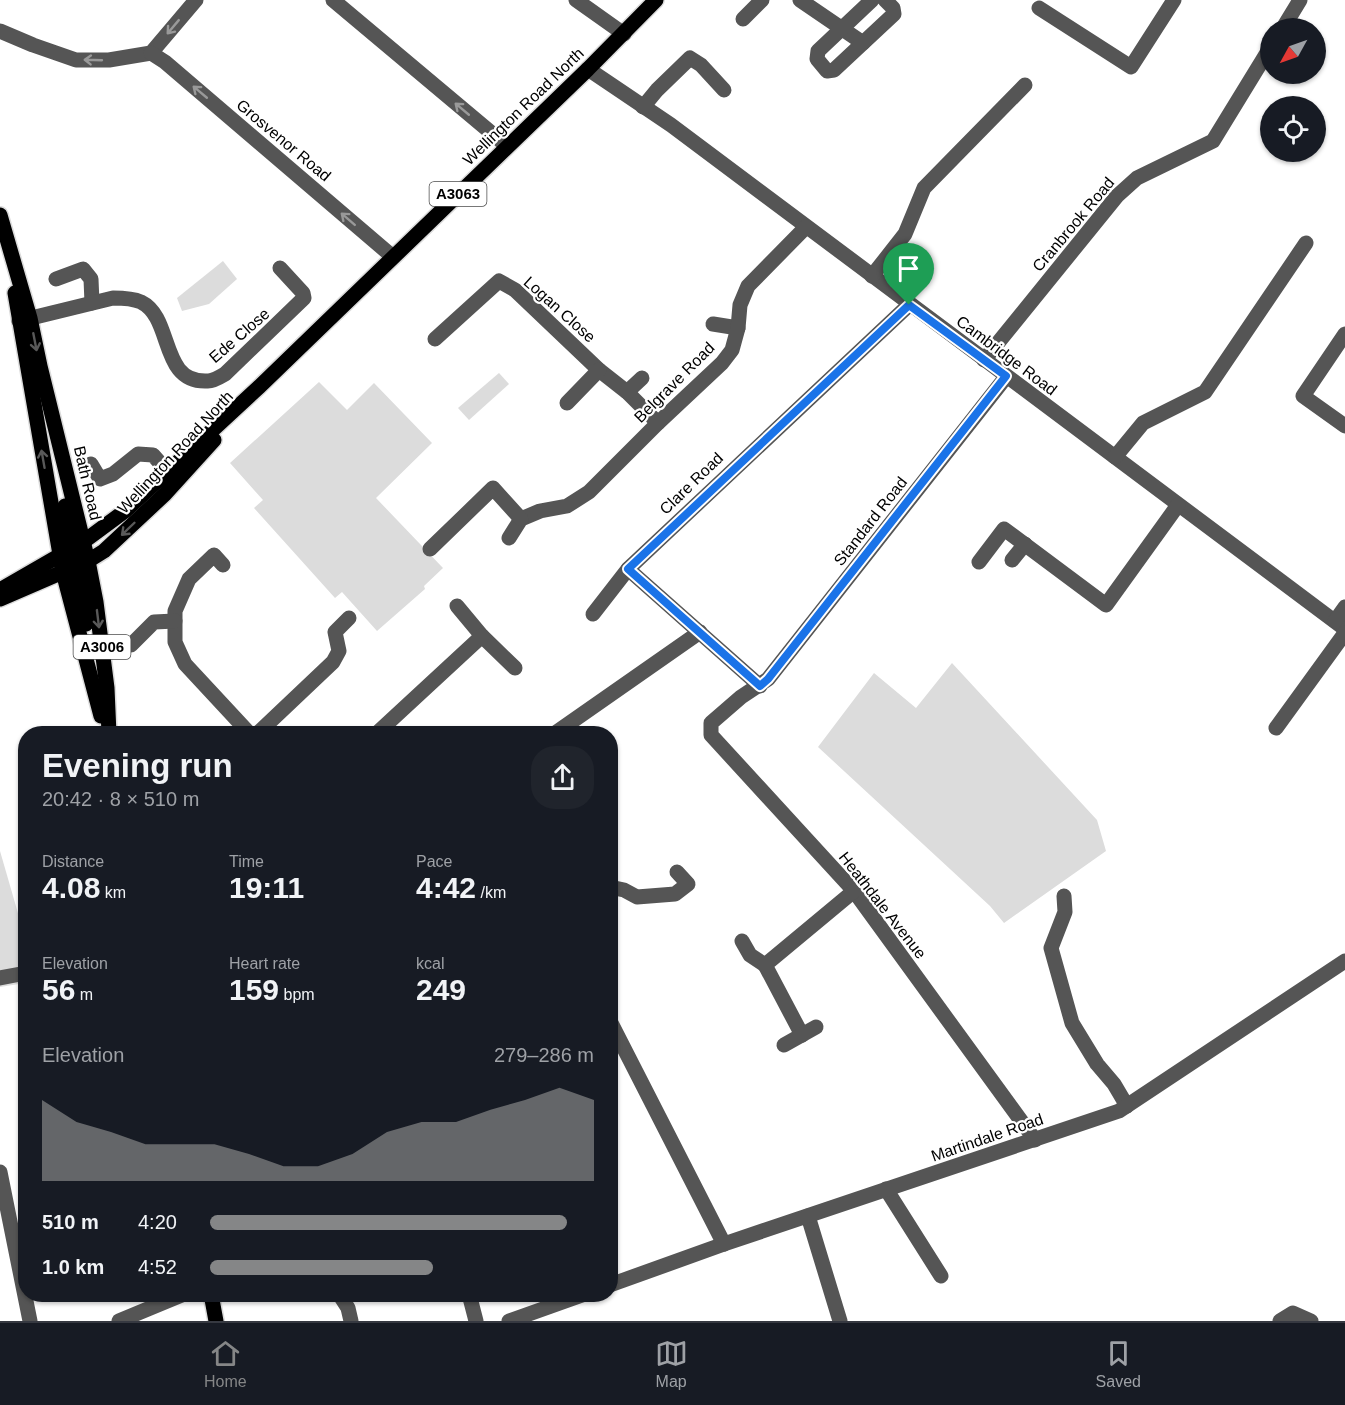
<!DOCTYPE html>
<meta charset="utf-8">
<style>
:root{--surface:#171b24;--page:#20242c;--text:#f1f3f6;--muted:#9ea1a6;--line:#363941;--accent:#858687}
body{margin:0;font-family:Helvetica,sans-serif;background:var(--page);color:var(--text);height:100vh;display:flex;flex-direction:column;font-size:22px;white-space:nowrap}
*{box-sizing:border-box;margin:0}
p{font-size:20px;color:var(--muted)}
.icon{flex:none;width:33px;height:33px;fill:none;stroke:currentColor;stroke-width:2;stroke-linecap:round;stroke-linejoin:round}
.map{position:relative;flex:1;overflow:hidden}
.drawer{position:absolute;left:18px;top:726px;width:600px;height:576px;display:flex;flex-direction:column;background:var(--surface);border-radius:24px;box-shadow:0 2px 4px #0004}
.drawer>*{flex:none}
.needle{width:39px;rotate:230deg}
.buttons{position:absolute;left:1260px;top:18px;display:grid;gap:12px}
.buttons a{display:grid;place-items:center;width:66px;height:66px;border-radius:50%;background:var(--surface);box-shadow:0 2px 4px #0004;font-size:30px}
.pin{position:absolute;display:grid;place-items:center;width:51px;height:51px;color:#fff;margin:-62px -26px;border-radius:50% 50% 50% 0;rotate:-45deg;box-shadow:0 0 6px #0007}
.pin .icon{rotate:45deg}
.round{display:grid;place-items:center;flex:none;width:63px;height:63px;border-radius:24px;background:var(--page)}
.headline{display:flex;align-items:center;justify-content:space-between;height:102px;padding:0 24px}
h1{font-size:33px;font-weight:700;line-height:45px}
.stats{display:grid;grid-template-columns:repeat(3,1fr);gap:9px;height:102px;padding:6px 24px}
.stats div{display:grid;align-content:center}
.stats b{font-size:30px;font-weight:700}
.stats small{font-size:16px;font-weight:400}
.stats p{font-size:16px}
.chart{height:168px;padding:12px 24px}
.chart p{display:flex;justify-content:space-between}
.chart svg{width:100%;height:108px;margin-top:6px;fill:var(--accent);opacity:.7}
ul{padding:0 24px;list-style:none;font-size:20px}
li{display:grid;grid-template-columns:96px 72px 1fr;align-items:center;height:45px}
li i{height:15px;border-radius:8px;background:var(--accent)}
.tabs{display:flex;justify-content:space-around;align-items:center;height:84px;border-top:2px solid var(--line);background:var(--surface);font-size:16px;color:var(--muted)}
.tabs a{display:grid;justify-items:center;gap:3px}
.tabs .selected{color:var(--accent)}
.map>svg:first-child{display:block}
.green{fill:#dcdcdc}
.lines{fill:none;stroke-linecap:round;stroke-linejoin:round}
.major-casing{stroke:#dbdbdb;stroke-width:18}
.minor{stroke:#555;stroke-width:15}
.major{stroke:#000;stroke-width:15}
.oneway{stroke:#999}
.oneway2{stroke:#595959}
.route-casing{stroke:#fff;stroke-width:12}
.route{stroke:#1a73e8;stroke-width:8}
.labels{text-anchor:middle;stroke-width:4.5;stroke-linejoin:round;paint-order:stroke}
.shield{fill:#fff;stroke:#4c4c4c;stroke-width:1.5}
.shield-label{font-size:15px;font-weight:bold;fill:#000}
.street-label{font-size:16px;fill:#000;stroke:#fff}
</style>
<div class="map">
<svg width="1345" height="1321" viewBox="0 0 1345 1321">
<rect width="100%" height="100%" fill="#fff"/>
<g class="green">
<path d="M223 261 237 279 209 304 182 311 177 298Z"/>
<path d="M499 373 509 384 469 420 458 408Z"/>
<path d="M319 382 347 410 374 383 432 443 376 498 443 568 424 586 425 589 377 631 342 592 335 598 254 508 263 500 230 463Z"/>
<path d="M952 663 1097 820 1106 851 1004 923 990 906 818 747 874 673 916 708Z"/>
<path d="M0 851 26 941 25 983 0 987Z"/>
</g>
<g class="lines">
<g class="major-casing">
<g id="major">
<path d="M0 215 30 318 40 366 88 561 96 602 107 688 109 734"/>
<path d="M15 293 63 572 101 716"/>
<path d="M65 506 72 557"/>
<path d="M76 559 86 624"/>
<path d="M0 590 83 542 125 511 259 387 588 69 656 0"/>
<path d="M0 599 88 561 104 551 165 494 214 440"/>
<path d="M211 1294 216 1321"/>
</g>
</g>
<g class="minor">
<path d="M333 0 507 146"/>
<path d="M576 0 624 34"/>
<path d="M800 0 863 43"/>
<path d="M872 0 818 51 817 59 827 71 834 70 894 14 893 8 885 0"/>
<path d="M1039 8 1131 67 1174 0"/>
<path d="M743 19 762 0"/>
<path d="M1283 28 1300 0"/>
<path d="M0 31 33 45 76 60H109L151 53 196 0"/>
<path d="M151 53 165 62 393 257"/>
<path d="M588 69 671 125 1345 629"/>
<path d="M643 107 657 90 690 58 701 65 724 90"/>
<path d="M872 276 905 234 924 188 1025 85"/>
<path d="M56 279 83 269 91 279 92 303"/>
<path d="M19 321 113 298C122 298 132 298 141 302 174 318 159 384 208 381 213 381 220 377 225 374L304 298 303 293 280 268"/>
<path d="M713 324 738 328"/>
<path d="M1345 334 1303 396 1345 426"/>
<path d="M435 339 499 281 515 290 599 370 627 392 658 423"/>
<path d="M984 360 1117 196 1137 178 1213 141 1270 48"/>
<path d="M1006 377 768 679 741 697 711 723V735L854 891 1035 1140"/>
<path d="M627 392 642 378"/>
<path d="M567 403 599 370"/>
<path d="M1115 457 1143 423 1205 392 1306 243"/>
<path d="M91 464 100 479 113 474 138 454 153 455 168 472"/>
<path d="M509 538 521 519 540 511 567 506 589 492 658 423 722 363 732 350 738 328 740 305 748 286 806 227"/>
<path d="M430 549 493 488 521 519"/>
<path d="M1012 560 1025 544"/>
<path d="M979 562 1004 529 1106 605 1178 505"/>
<path d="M223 565 214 555 189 579 175 611V642L185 664 250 734"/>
<path d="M457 606 482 636 515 668"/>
<path d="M593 614 628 569"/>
<path d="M1335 621 1345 607"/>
<path d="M131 645 154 622 175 621"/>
<path d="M760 686 628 569 909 305"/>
<path d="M1276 728 1345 633"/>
<path d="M257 734 333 662 339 651 335 632 349 618"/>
<path d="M376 734 482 636"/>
<path d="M554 734 700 632"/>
<path d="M610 887 624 890 637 897 675 894 688 884 677 872"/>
<path d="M1064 896 1065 912 1051 948 1072 1023 1097 1064 1114 1084 1127 1106"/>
<path d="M742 941 750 955 765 965"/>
<path d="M0 978 26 973"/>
<path d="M610 1021 724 1244"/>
<path d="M802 1035 765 965 854 891"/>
<path d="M784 1045 816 1027"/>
<path d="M0 1172 30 1321"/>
<path d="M886 1189 941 1276"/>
<path d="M808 1216 840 1321"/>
<path d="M610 1285 724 1244 1119 1111 1345 961"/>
<path d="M339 1294 348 1308 351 1321"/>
<path d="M469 1294 476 1321"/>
<path d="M119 1321 184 1294"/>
<path d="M509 1321 585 1294"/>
<path d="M1280 1321 1293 1313 1311 1321"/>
</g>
<use href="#major" class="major"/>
</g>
<defs><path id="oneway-shaft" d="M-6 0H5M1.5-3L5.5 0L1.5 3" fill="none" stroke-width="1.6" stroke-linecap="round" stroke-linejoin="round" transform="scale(1.5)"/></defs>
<g class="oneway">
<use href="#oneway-shaft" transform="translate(173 27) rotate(130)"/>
<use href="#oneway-shaft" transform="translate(93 60) rotate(-178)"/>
<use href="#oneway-shaft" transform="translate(200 92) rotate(-140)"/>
<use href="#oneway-shaft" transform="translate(462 109) rotate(-140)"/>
<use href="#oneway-shaft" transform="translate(348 219) rotate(-139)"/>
</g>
<g class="oneway2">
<use href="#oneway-shaft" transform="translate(35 342) rotate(79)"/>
<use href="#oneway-shaft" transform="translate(43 459) rotate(-100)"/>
<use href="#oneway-shaft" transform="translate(128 529) rotate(136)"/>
<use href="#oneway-shaft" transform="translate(98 619) rotate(83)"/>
</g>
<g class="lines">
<g class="route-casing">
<path id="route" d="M909 305 1006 376 768 679 760 686 628 569Z"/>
</g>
<use href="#route" class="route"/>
</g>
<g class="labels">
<g class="shield">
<rect x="429.5" y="182" width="57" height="24" rx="4.5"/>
<rect x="73.5" y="635" width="57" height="24" rx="4.5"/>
</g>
<g class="shield-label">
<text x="458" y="199">A3063</text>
<text x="102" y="652">A3006</text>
</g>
<g class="street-label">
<text transform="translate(523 106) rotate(-44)" y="6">Wellington Road North</text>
<text transform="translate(284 140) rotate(40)" y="6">Grosvenor Road</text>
<text transform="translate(1073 224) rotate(-50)" y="6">Cranbrook Road</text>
<text transform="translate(560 309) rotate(42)" y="6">Logan Close</text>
<text transform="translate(239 335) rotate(-41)" y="6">Ede Close</text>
<text transform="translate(1007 355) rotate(37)" y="6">Cambridge Road</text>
<text transform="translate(674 382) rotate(-45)" y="6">Belgrave Road</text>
<text transform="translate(175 452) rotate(-47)" y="6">Wellington Road North</text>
<text transform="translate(88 483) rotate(77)" y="6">Bath Road</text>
<text transform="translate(691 483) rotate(-44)" y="6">Clare Road</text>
<text transform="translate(870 521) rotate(-52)" y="6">Standard Road</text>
<text transform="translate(883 905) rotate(52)" y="6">Heathdale Avenue</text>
<text transform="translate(987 1137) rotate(-19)" y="6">Martindale Road</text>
</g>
</g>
</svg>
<div class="buttons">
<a><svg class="needle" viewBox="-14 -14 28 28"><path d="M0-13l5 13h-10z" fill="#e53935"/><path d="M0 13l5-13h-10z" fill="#9ea1a6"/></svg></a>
<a><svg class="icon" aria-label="locate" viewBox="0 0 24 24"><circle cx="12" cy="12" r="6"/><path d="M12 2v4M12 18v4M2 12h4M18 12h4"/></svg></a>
</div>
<div class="pin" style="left:909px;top:305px;background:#1e9e55"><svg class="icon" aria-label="arrive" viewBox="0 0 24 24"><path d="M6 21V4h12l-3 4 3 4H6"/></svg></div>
<section class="drawer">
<div class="headline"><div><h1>Evening run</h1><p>20:42 · 8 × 510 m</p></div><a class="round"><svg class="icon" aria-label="share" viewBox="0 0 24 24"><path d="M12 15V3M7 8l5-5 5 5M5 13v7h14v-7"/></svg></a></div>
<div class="stats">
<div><p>Distance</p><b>4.08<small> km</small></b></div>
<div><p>Time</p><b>19:11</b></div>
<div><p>Pace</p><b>4:42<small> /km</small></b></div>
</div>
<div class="stats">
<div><p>Elevation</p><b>56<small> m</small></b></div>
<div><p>Heart rate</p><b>159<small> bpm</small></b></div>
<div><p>kcal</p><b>249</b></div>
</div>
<div class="chart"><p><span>Elevation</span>279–286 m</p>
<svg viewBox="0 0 160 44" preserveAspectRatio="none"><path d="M0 44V11L10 20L20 24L30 29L40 29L50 29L60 33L70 38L80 38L90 33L100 24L110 20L120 20L130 15L140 11L150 6L160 11V44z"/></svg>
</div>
<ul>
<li><b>510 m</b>4:20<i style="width:93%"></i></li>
<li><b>1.0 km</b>4:52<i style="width:58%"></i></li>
</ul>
</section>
</div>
<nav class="tabs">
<a class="selected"><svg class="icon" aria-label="home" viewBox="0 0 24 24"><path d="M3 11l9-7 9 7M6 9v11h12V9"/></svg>Home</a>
<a><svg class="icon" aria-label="map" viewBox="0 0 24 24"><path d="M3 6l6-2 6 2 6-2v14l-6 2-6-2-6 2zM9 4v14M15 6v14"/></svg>Map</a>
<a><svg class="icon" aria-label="saved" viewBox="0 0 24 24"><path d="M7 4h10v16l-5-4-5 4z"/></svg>Saved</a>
</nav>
